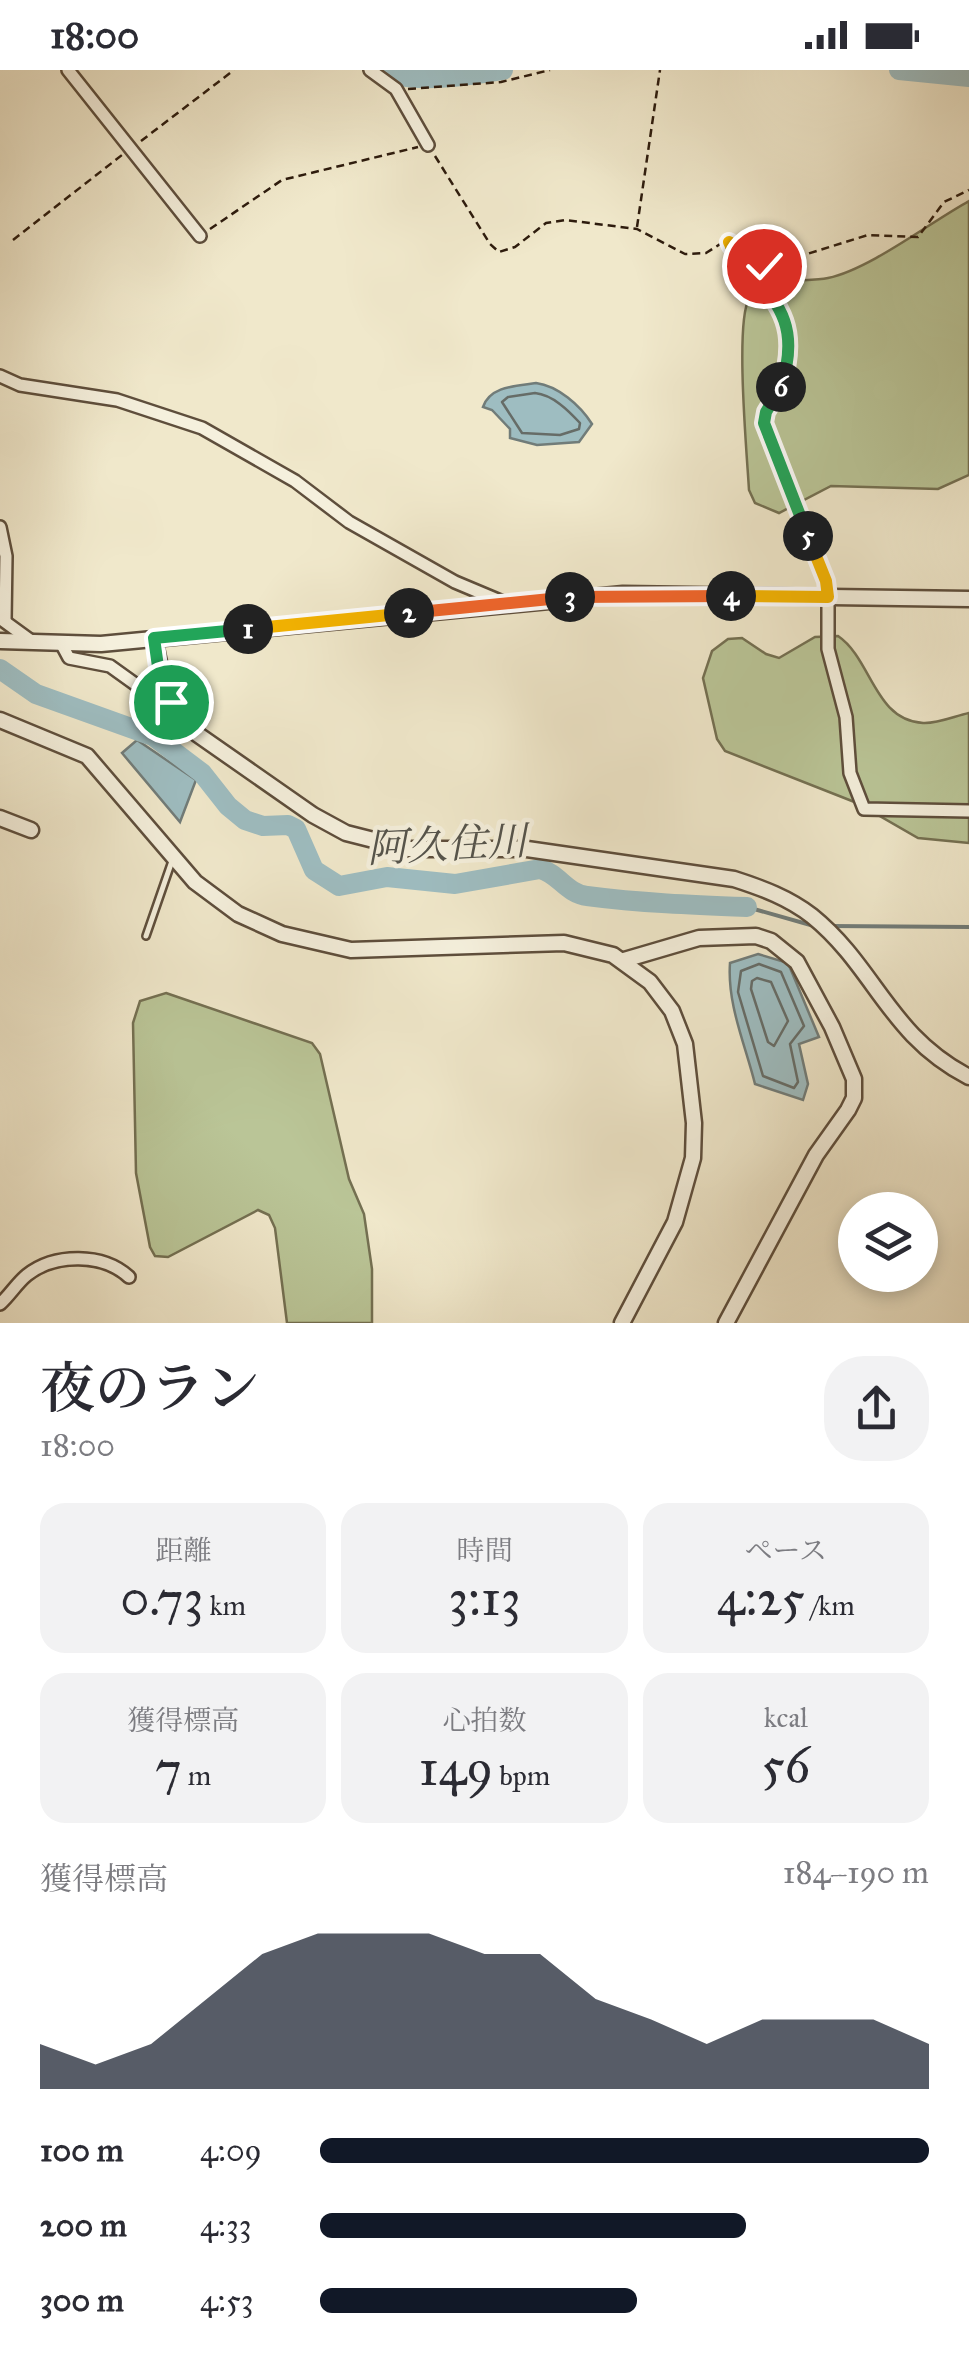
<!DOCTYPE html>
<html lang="ja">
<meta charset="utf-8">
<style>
:root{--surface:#fff;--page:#f2f2f3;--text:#2b2b33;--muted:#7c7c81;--accent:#111827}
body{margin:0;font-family:"IM FELL Great Primer","Noto Serif JP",serif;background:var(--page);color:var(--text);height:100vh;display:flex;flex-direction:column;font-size:38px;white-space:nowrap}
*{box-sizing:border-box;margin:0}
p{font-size:32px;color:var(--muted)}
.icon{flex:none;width:55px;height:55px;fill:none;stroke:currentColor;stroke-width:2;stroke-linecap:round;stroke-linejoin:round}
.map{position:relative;height:1253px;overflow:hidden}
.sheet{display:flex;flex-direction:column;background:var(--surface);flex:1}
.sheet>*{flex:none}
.buttons{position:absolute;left:838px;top:1122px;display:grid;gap:20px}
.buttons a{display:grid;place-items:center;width:100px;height:100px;border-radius:50%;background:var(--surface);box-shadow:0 5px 15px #0003;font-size:50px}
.pin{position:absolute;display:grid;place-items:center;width:85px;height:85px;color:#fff;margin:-42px;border:5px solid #fff;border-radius:50%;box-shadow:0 2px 10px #0007}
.km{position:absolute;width:50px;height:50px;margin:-25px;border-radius:50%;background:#222;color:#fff;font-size:28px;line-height:50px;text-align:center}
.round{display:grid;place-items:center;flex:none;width:105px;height:105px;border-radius:40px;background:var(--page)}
.head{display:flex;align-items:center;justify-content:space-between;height:170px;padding:0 40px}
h1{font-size:55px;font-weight:600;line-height:75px}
.metrics{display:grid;grid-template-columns:repeat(3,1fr);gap:15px;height:170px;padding:10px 40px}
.metrics div{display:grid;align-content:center;border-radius:25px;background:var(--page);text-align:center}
.metrics b{font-size:50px;font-weight:600}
.metrics small{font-size:28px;font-weight:400}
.metrics p{font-size:28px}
.chart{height:280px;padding:20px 40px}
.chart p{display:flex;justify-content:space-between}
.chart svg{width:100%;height:180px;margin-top:10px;fill:var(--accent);opacity:.7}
ul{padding:0 40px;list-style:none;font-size:32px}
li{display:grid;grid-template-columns:160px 120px 1fr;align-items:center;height:75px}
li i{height:25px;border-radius:12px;background:var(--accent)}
.status{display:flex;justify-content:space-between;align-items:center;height:70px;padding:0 50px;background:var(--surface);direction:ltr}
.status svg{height:28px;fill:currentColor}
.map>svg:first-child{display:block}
.green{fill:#bac597;stroke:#747052;stroke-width:2.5}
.water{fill:#9ebdc1;stroke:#717c79;stroke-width:2.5}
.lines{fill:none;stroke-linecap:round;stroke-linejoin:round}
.shore{stroke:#666c67;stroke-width:2.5}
.stream{stroke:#717c79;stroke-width:4}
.river{stroke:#9ebdc1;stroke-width:20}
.service-casing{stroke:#5e4e3c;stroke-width:10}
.minor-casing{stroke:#5e4e3c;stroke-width:16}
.tertiary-casing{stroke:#5e4e3c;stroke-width:19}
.path{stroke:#2d1b0d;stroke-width:2.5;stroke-dasharray:8 5;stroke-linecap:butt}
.service{stroke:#f5f0dd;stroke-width:5}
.minor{stroke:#f5f0dd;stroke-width:11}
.tertiary{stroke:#f5f0dd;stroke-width:14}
.split-1-casing{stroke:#fff;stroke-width:20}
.split-2-casing{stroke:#fff;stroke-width:20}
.split-3-casing{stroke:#fff;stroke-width:20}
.split-4-casing{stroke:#fff;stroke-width:20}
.split-5-casing{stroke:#fff;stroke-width:20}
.split-6-casing{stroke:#fff;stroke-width:20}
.split-7-casing{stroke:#fff;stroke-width:20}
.split-8-casing{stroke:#fff;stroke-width:20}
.split-1{stroke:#22a559;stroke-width:12}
.split-2{stroke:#f5b400;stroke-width:12}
.split-3{stroke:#f0652b;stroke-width:12}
.split-4{stroke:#f0652b;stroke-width:12}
.split-5{stroke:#f5b400;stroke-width:12}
.split-6{stroke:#22a559;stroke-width:12}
.split-7{stroke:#22a559;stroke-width:12}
.split-8{stroke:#f5b400;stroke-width:12}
.labels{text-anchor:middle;stroke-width:9;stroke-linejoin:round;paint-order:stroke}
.water-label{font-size:40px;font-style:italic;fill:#55544c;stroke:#f5f0dd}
</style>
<div class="status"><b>18:00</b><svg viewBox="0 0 49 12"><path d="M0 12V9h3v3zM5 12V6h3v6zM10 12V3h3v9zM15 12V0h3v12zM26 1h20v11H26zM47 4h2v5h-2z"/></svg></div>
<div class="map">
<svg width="969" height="1253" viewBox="0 0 969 1253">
<rect width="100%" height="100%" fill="#f0e8cb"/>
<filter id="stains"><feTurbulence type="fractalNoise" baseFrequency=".002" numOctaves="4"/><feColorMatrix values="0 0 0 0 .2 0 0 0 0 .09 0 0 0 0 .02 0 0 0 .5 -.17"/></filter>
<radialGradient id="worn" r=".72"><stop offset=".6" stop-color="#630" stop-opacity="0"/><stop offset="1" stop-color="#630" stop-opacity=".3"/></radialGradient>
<g class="green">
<path d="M969 131V405L938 419 831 416 779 443 755 433 749 420C747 385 735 253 749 229 763 205 804 213 828 208 870 199 929 153 969 131Z"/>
<path d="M838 566C872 589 874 650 923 653 937 654 955 646 969 643V773L918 768 857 733 725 681 717 669 703 608 712 581 728 569 742 568 766 584 779 588 815 567Z"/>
<path d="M166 923 312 973 320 984 349 1109 364 1144 372 1199V1253H287L275 1158 269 1145 258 1140 168 1187 155 1186 150 1177 136 1103 133 953 140 931Z"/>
</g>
<g class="water">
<path d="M536 313C558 316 580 335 592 354L579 372 537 375 510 368V359L492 340 483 337C490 316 516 316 536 313Z"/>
<path d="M137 670 196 710 180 752 122 683Z"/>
<path d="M758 884 788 893 819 967 799 974 808 1014 803 1030 755 1014C745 974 727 934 730 893Z"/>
</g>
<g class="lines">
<g class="shore">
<path d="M535 323C553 325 568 340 580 353L579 359 560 365 522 363 502 332 508 327Z"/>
<path d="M759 894 781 902 804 956 790 974 798 1012 794 1018 763 1006 738 922 741 901Z"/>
<path d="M757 908 771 912 788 951 774 976 768 972 751 919 752 911Z"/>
</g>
<g class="stream">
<path d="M747 837 814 856"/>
<path d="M829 856 969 857"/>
</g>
<g class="river">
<path d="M384 0C408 16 474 5 503 0"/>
<path d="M899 0 969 7"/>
<path d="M0 599 36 624 153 666 202 703 228 736 245 750 263 756 288 755 296 759 314 800 339 816 387 807 455 814 540 799C558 803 567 824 587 826 640 833 693 835 747 837"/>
</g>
<g class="service-casing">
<path id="service" d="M146 866 172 791"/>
</g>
<g class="minor-casing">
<g id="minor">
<path d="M68 0 200 166"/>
<path d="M370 0 396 19 428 75"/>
<path d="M0 306 20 315 117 330 202 358 295 411 349 452 455 512 505 533"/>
<path d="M0 457 6 486 5 551"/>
<path d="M828 527V579L846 647 850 703 864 739 969 741"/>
<path d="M1 549 34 573"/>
<path d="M62 575 69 588 110 596 149 624"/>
<path d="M0 1234C10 1225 17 1213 27 1205 55 1183 103 1183 129 1207"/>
</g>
</g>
<g class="tertiary-casing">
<g id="tertiary">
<path d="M154 568 165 622 197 664 313 745 346 763 409 779H527L734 809C762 818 789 828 812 846 876 898 888 965 969 1007"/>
<path d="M0 571 101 574 623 524 969 529"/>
<path d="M0 650 87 686 195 812 238 844 282 864 351 880 564 873 613 885 650 912 672 941 685 974 694 1053 693 1088 675 1152 622 1253"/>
<path d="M0 748 31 760"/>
<path d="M624 890 699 868 756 866 771 871 797 892 832 957 854 1009V1028L848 1040 816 1085 726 1253"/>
</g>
</g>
<g class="path">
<path d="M408 19 501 12 550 0"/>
<path d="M141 71 234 0"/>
<path d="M435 86 490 174 499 182 515 177 546 153 565 150 637 159 685 184 706 183 725 171 765 197 868 165 918 167 944 132 969 120"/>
<path d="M637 157 660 0"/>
<path d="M210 159 282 110 418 77"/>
<path d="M13 170 122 85"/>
<path d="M730 174C754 212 796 236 790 288 788 312 768 330 764 353L826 513"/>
</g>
<use href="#service" class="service"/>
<use href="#minor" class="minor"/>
<use href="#tertiary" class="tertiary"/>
</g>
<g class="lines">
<g class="split-1-casing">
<path id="split-1" d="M171 632 160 611 154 568 248 559"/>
</g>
<g class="split-2-casing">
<path id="split-2" d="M248 559 409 543"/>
</g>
<g class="split-3-casing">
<path id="split-3" d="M409 543 570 527"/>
</g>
<g class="split-4-casing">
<path id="split-4" d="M570 527 731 526"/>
</g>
<g class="split-5-casing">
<path id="split-5" d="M731 526 828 527 826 511 808 466"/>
</g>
<g class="split-6-casing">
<path id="split-6" d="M781 317 766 342 764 353 808 466"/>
</g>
<g class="split-7-casing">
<path id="split-7" d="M731 176C770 228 804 246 781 317"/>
</g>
<g class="split-8-casing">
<path id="split-8" d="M731 176 729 172 764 196"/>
</g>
<use href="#split-1" class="split-1"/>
<use href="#split-2" class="split-2"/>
<use href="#split-3" class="split-3"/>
<use href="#split-4" class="split-4"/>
<use href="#split-5" class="split-5"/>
<use href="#split-6" class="split-6"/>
<use href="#split-7" class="split-7"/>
<use href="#split-8" class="split-8"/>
</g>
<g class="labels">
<g class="water-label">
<text transform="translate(447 774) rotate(-3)" y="14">阿久住川</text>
</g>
</g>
<rect width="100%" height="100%" filter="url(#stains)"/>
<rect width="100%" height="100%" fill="url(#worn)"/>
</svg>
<div class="buttons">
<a><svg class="icon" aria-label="layers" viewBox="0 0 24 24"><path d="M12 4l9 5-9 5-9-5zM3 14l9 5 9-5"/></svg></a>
</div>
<div class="pin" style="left:171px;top:632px;background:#1e9e55"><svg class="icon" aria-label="arrive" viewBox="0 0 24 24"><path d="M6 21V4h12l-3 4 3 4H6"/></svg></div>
<div class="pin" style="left:764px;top:196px;background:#d93025"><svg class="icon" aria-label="check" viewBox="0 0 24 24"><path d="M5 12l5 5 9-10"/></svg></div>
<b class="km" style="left:248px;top:559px">1</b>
<b class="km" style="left:409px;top:543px">2</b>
<b class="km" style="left:570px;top:527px">3</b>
<b class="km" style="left:731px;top:526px">4</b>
<b class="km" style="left:808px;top:466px">5</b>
<b class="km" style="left:781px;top:317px">6</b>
</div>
<section class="sheet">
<div class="head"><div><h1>夜のラン</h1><p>18:00</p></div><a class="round"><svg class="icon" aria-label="share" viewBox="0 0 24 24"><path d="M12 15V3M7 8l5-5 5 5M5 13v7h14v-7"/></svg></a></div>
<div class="metrics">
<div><p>距離</p><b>0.73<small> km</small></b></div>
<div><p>時間</p><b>3:13</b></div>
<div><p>ペース</p><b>4:25<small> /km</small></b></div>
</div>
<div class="metrics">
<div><p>獲得標高</p><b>7<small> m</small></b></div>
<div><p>心拍数</p><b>149<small> bpm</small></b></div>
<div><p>kcal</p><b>56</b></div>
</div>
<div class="chart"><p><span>獲得標高</span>184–190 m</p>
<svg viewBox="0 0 160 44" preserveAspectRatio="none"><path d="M0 44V33L10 38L20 33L30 22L40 11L50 6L60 6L70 6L80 11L90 11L100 22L110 27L120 33L130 27L140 27L150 27L160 33V44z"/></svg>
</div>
<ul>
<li><b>100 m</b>4:09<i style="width:100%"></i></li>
<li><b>200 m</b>4:33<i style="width:70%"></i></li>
<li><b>300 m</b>4:53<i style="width:52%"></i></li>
</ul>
</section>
